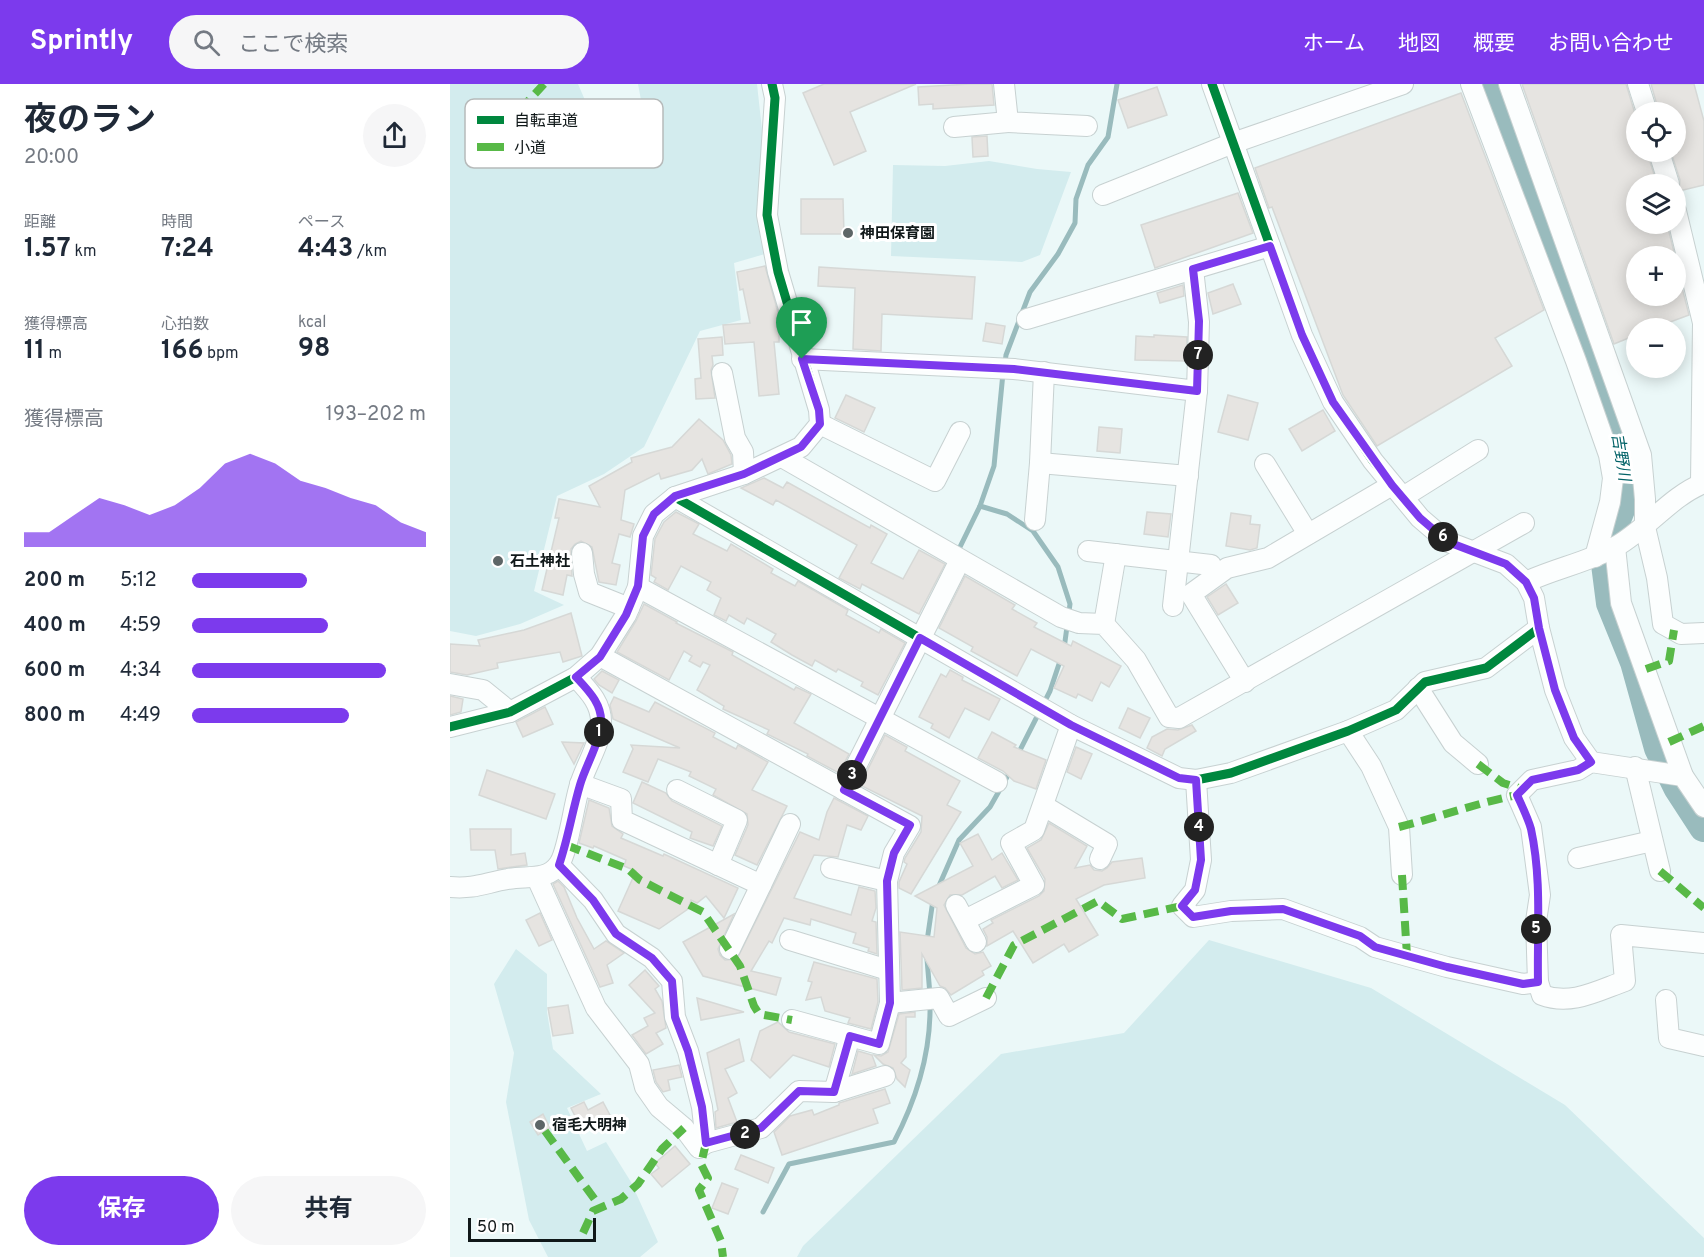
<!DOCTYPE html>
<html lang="ja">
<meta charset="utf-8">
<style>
:root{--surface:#fff;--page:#f6f6f7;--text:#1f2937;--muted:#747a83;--accent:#7c3aed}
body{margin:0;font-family:Overpass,"Noto Sans JP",sans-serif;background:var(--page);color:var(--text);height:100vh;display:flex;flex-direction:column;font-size:22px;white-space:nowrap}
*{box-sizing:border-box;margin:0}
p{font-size:20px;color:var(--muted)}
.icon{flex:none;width:33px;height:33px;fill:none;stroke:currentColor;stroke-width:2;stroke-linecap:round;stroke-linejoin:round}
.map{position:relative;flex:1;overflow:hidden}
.drawer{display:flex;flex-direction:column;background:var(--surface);width:450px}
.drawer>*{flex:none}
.controls{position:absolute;left:1176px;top:18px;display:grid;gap:12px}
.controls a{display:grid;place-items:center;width:60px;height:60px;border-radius:50%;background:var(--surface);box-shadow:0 3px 15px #0003;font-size:30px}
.scale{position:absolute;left:18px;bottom:15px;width:128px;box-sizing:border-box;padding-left:6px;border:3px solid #101819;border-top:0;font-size:16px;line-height:21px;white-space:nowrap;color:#101819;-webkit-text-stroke:4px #fff;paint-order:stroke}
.pin{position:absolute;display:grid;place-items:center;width:51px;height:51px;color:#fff;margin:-62px -26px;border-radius:50% 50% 50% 0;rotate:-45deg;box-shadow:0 0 6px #0007}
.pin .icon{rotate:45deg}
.km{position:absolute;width:30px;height:30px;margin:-15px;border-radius:50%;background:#222;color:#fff;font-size:16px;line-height:30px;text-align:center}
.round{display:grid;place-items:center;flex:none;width:63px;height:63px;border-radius:32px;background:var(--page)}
.summary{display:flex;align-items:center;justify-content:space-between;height:102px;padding:0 24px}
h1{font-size:33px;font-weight:700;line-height:45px}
.figures{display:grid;grid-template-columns:repeat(3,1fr);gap:9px;height:102px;padding:6px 24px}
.figures div{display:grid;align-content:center}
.figures b{font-size:26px;font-weight:700}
.figures small{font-size:16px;font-weight:400}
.figures p{font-size:16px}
.chart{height:168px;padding:12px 24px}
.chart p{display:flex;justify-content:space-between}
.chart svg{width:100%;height:108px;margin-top:6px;fill:var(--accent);opacity:.7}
.action{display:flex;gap:12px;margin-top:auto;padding:12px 24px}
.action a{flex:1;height:69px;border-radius:36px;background:var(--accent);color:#fff;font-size:24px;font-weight:700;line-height:69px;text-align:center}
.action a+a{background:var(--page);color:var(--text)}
ul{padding:0 24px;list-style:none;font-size:20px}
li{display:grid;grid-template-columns:96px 72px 1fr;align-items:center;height:45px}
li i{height:15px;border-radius:8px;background:var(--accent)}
header{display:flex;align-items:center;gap:36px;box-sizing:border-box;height:84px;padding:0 30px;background:var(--accent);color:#fff}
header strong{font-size:28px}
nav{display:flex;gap:33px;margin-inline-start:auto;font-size:21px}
.search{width:420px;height:54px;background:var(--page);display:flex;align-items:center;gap:15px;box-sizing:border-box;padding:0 21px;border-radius:33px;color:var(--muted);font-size:22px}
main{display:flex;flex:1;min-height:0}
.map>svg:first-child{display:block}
.green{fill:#d3ecee}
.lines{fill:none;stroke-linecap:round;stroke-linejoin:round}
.stream{stroke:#99bbbd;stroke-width:5}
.river{stroke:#99bbbd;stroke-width:30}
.building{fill:#e6e4e1;stroke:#d6d8d6;stroke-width:1.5}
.minor-casing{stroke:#c7d1d1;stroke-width:22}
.minor{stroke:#fcfefe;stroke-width:20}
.quiet{stroke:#58b947;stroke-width:8;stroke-dasharray:15 8;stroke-linecap:butt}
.cycleway-casing{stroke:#fff;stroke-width:13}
.cycleway{stroke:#00873e;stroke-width:9}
.route-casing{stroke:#fff;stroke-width:12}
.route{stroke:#7c3aed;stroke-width:8}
.poi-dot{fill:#5d6667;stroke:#fff;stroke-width:2}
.labels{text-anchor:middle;stroke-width:6;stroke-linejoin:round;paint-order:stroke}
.poi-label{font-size:15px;font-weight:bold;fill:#101819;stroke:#fff;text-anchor:start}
.water-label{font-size:16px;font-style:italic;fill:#026267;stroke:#fff}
.key{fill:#fff;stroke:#b7baba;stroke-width:1.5}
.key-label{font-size:16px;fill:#101819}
</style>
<header>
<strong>Sprintly</strong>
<div class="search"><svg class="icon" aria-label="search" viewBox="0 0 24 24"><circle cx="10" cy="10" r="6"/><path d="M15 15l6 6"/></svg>ここで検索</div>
<nav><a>ホーム</a><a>地図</a><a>概要</a><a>お問い合わせ</a></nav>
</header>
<main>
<section class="drawer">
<div class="summary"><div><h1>夜のラン</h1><p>20:00</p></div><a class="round"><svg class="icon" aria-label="share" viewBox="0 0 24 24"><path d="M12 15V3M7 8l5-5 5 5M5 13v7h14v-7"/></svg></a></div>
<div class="figures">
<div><p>距離</p><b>1.57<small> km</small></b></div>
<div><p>時間</p><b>7:24</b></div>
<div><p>ペース</p><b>4:43<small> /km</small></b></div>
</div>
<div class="figures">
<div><p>獲得標高</p><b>11<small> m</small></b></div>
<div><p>心拍数</p><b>166<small> bpm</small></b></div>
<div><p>kcal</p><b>98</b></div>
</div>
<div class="chart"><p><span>獲得標高</span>193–202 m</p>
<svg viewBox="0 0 160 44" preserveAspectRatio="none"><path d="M0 44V38L10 38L20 31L30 24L40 27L50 31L60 27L70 20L80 10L90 6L100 10L110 17L120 20L130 24L140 27L150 34L160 38V44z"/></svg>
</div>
<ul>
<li><b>200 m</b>5:12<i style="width:49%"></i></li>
<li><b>400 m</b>4:59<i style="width:58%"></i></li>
<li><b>600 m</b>4:34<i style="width:83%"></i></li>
<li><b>800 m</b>4:49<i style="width:67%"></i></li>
</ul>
<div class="action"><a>保存</a><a>共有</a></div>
</section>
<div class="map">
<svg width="1254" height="1173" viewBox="0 0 1254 1173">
<rect width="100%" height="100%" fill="#ebf8f8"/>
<g class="green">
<path d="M0 0H128L138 23 191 16 188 0H307L313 55 315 170 284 179 291 236 250 247 194 363 154 390 107 412 84 507 114 521 70 540 26 552 0 547Z"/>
<path d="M539 77 587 85 621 88 590 171 572 178 441 172 443 81 495 82Z"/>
<path d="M759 856 921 904 1115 1021 1254 1154V1173H347L353 1162 551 970 674 949Z"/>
<path d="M66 865 97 890V928L103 965 151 1010 117 1024 137 1067 156 1058 181 1098 208 1158 190 1173H98L79 1136 56 1018 64 969 44 900Z"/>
</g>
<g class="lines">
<g class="stream">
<path d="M555 279 556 271 580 208 608 170 625 139 626 115 638 81 658 53 667 0"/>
<path d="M530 422 557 430 583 447 608 483 620 520 614 565"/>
<path d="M509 465 530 422 544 382 553 289"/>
<path d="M567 672 600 607 611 574"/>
<path d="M488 804 509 756 540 723 561 686"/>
<path d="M477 857 483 816"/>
<path d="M477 875 480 911"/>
<path d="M313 1128 339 1080 444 1058C467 1014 481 969 480 920"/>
</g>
<path class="river" d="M1045 0 1088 114 1172 357 1177 408 1162 446 1156 480 1161 519 1185 578 1209 664 1228 703 1254 743"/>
</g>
<g class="building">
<path d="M374 0H466L400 28 416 67 384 81 353 9Z"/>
<path d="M520 0H542L544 21 483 25V20L469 21 468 3Z"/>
<path d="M1072 0H1176L1186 33V68H1197L1207 100H1186V140H1217L1225 172H1186V212H1226V180L1239 231 1204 244H1186V251L1164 260Z"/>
<path d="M1201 0H1244L1254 37V101L1229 107 1230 96 1221 68H1228L1226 28H1209Z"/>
<path d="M707 3 717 31 678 44 668 16Z"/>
<path d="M1011 9 1094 226 1045 254 1062 282 927 362 893 311 822 123 819 124 805 84Z"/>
<path d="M537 52 538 72 523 73 522 53Z"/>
<path d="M788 109 803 149 705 184 691 141Z"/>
<path d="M351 115H393L394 150H351Z"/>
<path d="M315 182 329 232V258H324L329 310 309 312 304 258 275 260 273 241 300 239 293 205 290 206 287 188Z"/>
<path d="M369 183 525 193 522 235 432 230 431 267 403 265 405 204 368 202Z"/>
<path d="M783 200 791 220 763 230 758 209Z"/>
<path d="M733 201 734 212 710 219 707 209Z"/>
<path d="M536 239 555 242 552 260 533 257Z"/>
<path d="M704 251 737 253 736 277 685 276 686 252 704 253Z"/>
<path d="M272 253 273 271 262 272 263 281 261 286 265 314 246 315 245 295 251 294 248 255Z"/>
<path d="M396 311 425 324 414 348 385 334Z"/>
<path d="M778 311 808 319 798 356 768 348Z"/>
<path d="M873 326 885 347 852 367 839 345Z"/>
<path d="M249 335 273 356 281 371 282 380 258 390 252 375 242 386 211 395 209 389 175 406 171 436 184 440 180 453 169 450 162 479 170 481 166 501 149 498 142 463 131 457 125 460 121 465 122 492 117 491 113 511 92 506 109 434H105L109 415 150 423 139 402 182 378 181 374 222 363Z"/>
<path d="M649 343 672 345 670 369 647 367Z"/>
<path d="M314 394 333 404 337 398 420 444 421 441 437 450 421 479 453 495 469 466 495 480 469 530 412 500 410 505 389 494 407 461 326 416 323 421 291 404Z"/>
<path d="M226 428 249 440 243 450 277 467 281 460 323 485 321 489 345 502 348 497 398 526 396 531 429 549 431 545 455 559 428 611 411 602 413 598 388 585 386 588 365 576 362 582 342 571 321 558 326 550 297 534 294 540 279 531 276 537 264 531 271 514 257 506 261 498 231 482 218 506 204 498 206 494 201 491 205 455 214 438Z"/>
<path d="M697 428 721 430 718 453 694 450Z"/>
<path d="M781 429 801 432 800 440 810 441 807 464 800 466 776 462Z"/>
<path d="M515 492 565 521 562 525 587 539 584 543 621 562 623 557 671 582 659 603 651 598 642 617 628 610 626 614 604 604 614 582 581 565 567 592 521 567 523 563 489 544Z"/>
<path d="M776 500 788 519 768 531 757 513Z"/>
<path d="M194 520 227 538 226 539 283 568 282 571 344 606 346 603 361 610 344 639 399 670 389 689 357 672 358 670 317 650 319 646 273 625 274 622 247 606 260 581 253 578 250 583 239 577 242 572 234 567 219 596 167 568 186 537Z"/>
<path d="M121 529 132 572 113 578 110 568 47 579 48 584 17 591 0 588V560L30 562 28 556 74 546Z"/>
<path d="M500 586 513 593 512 596 550 615 539 636 515 624 499 654 481 644 483 640 469 633 491 590 496 593Z"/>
<path d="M152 587 169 596 162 609 149 601 144 595Z"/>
<path d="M0 612 13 615 11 628 0 631Z"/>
<path d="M164 613 199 628 205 618 265 649 263 653 286 665 288 661 318 678 302 706 337 722 307 781 285 771 298 741 297 730 263 711 266 705 239 692 241 688 208 675 198 698 173 688 183 665 181 661 230 664 163 635 160 621Z"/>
<path d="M95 623 103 640 73 653 66 638Z"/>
<path d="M678 624 700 634 690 654 669 644Z"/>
<path d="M742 641 746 647 715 665 712 672 697 664 702 653 717 645 728 646Z"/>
<path d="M542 648 566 661 564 663 596 676 586 705 564 697 553 687 528 674Z"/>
<path d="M435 651 457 663 455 667 510 697 497 721 511 728 461 810 449 804V798L457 780 454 778 455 774 471 748 472 732 410 701Z"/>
<path d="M112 658 134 659 124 680Z"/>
<path d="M626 663 642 670 631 695 617 688Z"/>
<path d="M37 686 105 710 96 735 29 711Z"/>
<path d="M192 698 216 709 222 717 272 742 263 762 240 754 242 748 183 719Z"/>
<path d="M384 714 418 732 411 746 397 741 388 773 364 771 344 814 401 831 409 803 425 807 426 824 422 837 426 838 427 870 418 867 419 864 403 859 406 849 361 835 360 841 334 834 322 859 319 857 301 887 331 894 326 911 253 892 233 858 284 830 268 865 270 871 275 876 287 875 350 748 369 756 377 728Z"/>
<path d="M139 716 159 724 162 742 173 750 171 754 213 772 214 770 288 804 274 834 256 812 247 819 241 816 238 825 209 845 168 827 186 787 174 782 176 776 144 762 143 764 129 759Z"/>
<path d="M599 739 637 762 625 784 640 781 644 786 652 787 657 784 662 778 692 774 695 794 654 801 626 815 648 851 619 868 614 860 583 879 563 847 537 862V853L533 845 543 839 541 836 589 812 594 807 595 795 577 764 591 756Z"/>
<path d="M20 745H61V771L75 769 77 781 48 785 45 766H21Z"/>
<path d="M528 750 542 776 552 769 568 796 552 804 545 792 512 811H500L494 821 516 864 525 870 533 868 541 882 532 887 534 891 501 911 495 904 490 902 472 870V904L452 906 450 848 484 853 487 824 465 812 523 782 510 759Z"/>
<path d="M108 797 114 803 127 834 144 865 156 857 174 869 157 881 163 899 150 903 103 800Z"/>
<path d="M90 829 102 856 89 862 76 836Z"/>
<path d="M364 878 427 895 428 918 421 945 398 939 400 934 375 927 371 913 356 916 362 898 358 897Z"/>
<path d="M195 886 209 902 205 905 212 917 216 944 206 949 213 960 196 970 182 951 198 942 194 934 205 929 179 901Z"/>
<path d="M247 914 294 928 251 936Z"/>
<path d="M118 921 123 949 103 952 98 924Z"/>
<path d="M465 928V933H456V973L451 979 460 986 455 1003 447 995 443 984 433 980 424 971 431 972 438 968 449 930Z"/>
<path d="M328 938 339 948 385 960 379 983 343 971 320 994 301 976 310 947Z"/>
<path d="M289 955 294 977 275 985 287 1009 278 1014 287 1038 266 1044 265 1028 268 1026 257 969Z"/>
<path d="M408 967 422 971 426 982 402 990Z"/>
<path d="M229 981 232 993 218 996 220 1006 213 1008 206 998 203 986Z"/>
<path d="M435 1005 440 1019 423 1025 428 1039 332 1071 324 1048 340 1032 362 1026 364 1031 389 1021V1019Z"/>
<path d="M134 1018 138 1026 153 1018 161 1033 133 1048 121 1024Z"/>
<path d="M93 1030 100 1044 88 1051 80 1038Z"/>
<path d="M225 1062 240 1080 212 1103 201 1090 209 1084 205 1079Z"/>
<path d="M291 1071 324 1084 318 1099 285 1085Z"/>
<path d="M272 1099 288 1105 278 1130 262 1124Z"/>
</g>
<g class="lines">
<g class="minor-casing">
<g id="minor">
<path d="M554 0 558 38 637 42"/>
<path d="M762 0 852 251 883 318 923 377 970 434 998 458 1056 480 1076 498 1084 514 1089 544 1105 606 1124 654 1141 678"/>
<path d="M1021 0 1126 277 1159 371 1163 394 1160 418 1145 473"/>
<path d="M1059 0 1191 371 1195 415V443L1207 494 1213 540 1231 550 1254 549"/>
<path d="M1188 0 1197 28"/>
<path d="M504 43 558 38"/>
<path d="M1209 68 1219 100"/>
<path d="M653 111 783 59 953 0"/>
<path d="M1226 127 1253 239 1251 399"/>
<path d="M577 235 820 162"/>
<path d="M352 275 564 285 747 307 749 238 743 185"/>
<path d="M272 289 285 354 293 368 294 390"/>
<path d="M370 340 485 397 510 348"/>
<path d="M332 373 611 533 629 539 654 540 686 576 719 633 729 634 1074 439"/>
<path d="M590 379 738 392"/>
<path d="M815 380 858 450"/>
<path d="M225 413 621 641 729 694 746 696 781 689 898 647 946 626 975 598 1036 584 1089 544"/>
<path d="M953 413 1028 366"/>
<path d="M585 436 590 379 594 288"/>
<path d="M1165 463 1171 519 1233 692"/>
<path d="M638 467 761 481"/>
<path d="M132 469 134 490 139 508 179 524"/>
<path d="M1076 498C1106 484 1139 478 1167 462 1198 444 1221 412 1254 399"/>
<path d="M188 503 547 698"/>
<path d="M723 522 747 307"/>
<path d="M654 540 666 470"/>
<path d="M150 572 460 742 444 769 437 797 440 919 489 914 499 932 536 914"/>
<path d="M795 598 741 510 777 484 818 474 942 401"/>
<path d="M0 600 33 606 60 628"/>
<path d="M968 604 1003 659 1028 680"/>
<path d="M0 643 60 628 126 593 150 572 176 531 188 503 193 452 204 430 225 413 294 390 351 363 370 340 369 326 328 188 317 131 325 14 322 0"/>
<path d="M898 647 921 682 949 743 952 791"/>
<path d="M1185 683 1210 787"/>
<path d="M746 696 751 776 745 806 732 822 743 833 781 827 833 825 910 853 925 863 997 883 1073 900 1088 898"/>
<path d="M130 700 171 715 172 736 311 801 340 740"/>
<path d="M227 706 287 736 268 781"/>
<path d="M394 706 510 476"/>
<path d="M594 722 657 760 650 775"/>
<path d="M1254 723 1233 692 1141 678 1128 686 1082 696 1067 711 1081 743 1090 811 1086 837 1088 898 1092 911C1121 922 1147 907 1175 897L1171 851 1254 859"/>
<path d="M1128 774 1202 757"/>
<path d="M109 781 143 816 166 850 202 874 222 897 225 933 238 967 252 1023 256 1059 311 1044 349 1007 384 1008 400 952"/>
<path d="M381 784 437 797"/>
<path d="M87 794 146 924 189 980 195 1003 209 1023 234 1044 249 1064 256 1059"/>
<path d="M0 803C26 805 34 799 58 795 75 791 97 798 109 780 118 768 124 719 130 701 135 683 151 658 151 640 152 620 139 607 126 593"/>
<path d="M506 821 526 858"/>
<path d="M515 836 584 801 561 759 584 746 621 641"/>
<path d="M340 856 438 886"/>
<path d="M280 865 311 801"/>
<path d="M1216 916 1219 954 1254 962"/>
<path d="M342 936 429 960 440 919"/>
<path d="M384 1008 435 992"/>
</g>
</g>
<use href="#minor" class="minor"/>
<g class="quiet">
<path d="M24 27 68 28 94 0"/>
<path d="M1196 585 1219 577 1224 546"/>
<path d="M1219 658 1254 642"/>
<path d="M1028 680 1053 699 1072 705"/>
<path d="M949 743C989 733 1027 719 1067 711"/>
<path d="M116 761 178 785 190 796 253 828 290 882 304 922 309 930 342 936"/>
<path d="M1210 787 1254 824"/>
<path d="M952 791 957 872"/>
<path d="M536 914 564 861 648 817 672 835 732 822"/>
<path d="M95 1047 151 1124"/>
<path d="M256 1059 251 1080 258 1094 249 1106 271 1157 273 1173"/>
<path d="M133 1149 143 1127 171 1115 188 1100 212 1065 234 1044"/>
</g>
<g class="cycleway-casing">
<g id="cycleway">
<path d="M762 0 852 251 883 318 923 377 970 434 998 458 1056 480 1076 498 1084 514 1089 544 1105 606 1124 654 1141 678"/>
<path d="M225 413 621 641 729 694 746 696 781 689 898 647 946 626 975 598 1036 584 1089 544"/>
<path d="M0 643 60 628 126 593 150 572 176 531 188 503 193 452 204 430 225 413 294 390 351 363 370 340 369 326 328 188 317 131 325 14 322 0"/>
</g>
</g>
<use href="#cycleway" class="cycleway"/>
</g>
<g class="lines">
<g class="route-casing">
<path id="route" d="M820 162 852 251 883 318 942 401 970 434 998 458 1056 480 1076 498 1084 514 1089 544 1105 606 1124 654 1141 678 1128 686 1082 696 1067 711C1072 722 1078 734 1081 745 1092 796 1087 846 1088 898L1073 900 997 883 925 863 910 852 833 825 781 827 743 833 732 822 745 806 751 776 746 696 729 694 621 641 470 554 394 706 460 741 444 769 437 797 440 919 429 960 400 952 384 1008 349 1007 311 1044 256 1059 252 1023 238 967 225 933 222 897 202 874 166 850 143 816 109 781C118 755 122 728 130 701 135 683 150 658 151 641 153 621 139 607 126 593L150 573 176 531 188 502 193 452 204 430 225 412 294 390 351 363 370 340 369 326 352 275 564 285 747 307 749 237 743 185Z"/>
</g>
<use href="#route" class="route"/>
</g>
<g class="poi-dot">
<circle cx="398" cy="149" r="6"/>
<circle cx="48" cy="477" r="6"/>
<circle cx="90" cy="1041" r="6"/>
</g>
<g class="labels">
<g class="poi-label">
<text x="410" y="154">神田保育園</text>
<text x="60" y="482">石土神社</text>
<text x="102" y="1046">宿毛大明神</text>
</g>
<g class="water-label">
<text transform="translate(1172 373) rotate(81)" y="6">吉野川</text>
</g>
</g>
<rect x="15" y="15" width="198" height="69" rx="9" class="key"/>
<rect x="27" y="32" width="27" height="8" fill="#00873e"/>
<rect x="27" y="59" width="27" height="8" fill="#58b947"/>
<g class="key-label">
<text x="64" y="42">自転車道</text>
<text x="64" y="69">小道</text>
</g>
</svg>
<div class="controls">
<a><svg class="icon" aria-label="locate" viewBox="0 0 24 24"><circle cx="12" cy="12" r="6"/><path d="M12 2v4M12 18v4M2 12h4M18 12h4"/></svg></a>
<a><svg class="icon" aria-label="layers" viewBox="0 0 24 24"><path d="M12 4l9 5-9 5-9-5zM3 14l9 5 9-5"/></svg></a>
<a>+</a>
<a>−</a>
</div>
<div class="scale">50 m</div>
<div class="pin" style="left:352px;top:275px;background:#1e9e55"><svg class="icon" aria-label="arrive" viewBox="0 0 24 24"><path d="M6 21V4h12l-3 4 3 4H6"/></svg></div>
<b class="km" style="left:149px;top:648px">1</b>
<b class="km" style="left:295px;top:1050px">2</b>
<b class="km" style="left:402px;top:691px">3</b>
<b class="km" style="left:749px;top:743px">4</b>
<b class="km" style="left:1086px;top:845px">5</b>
<b class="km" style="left:993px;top:453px">6</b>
<b class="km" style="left:748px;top:271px">7</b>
</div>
</main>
